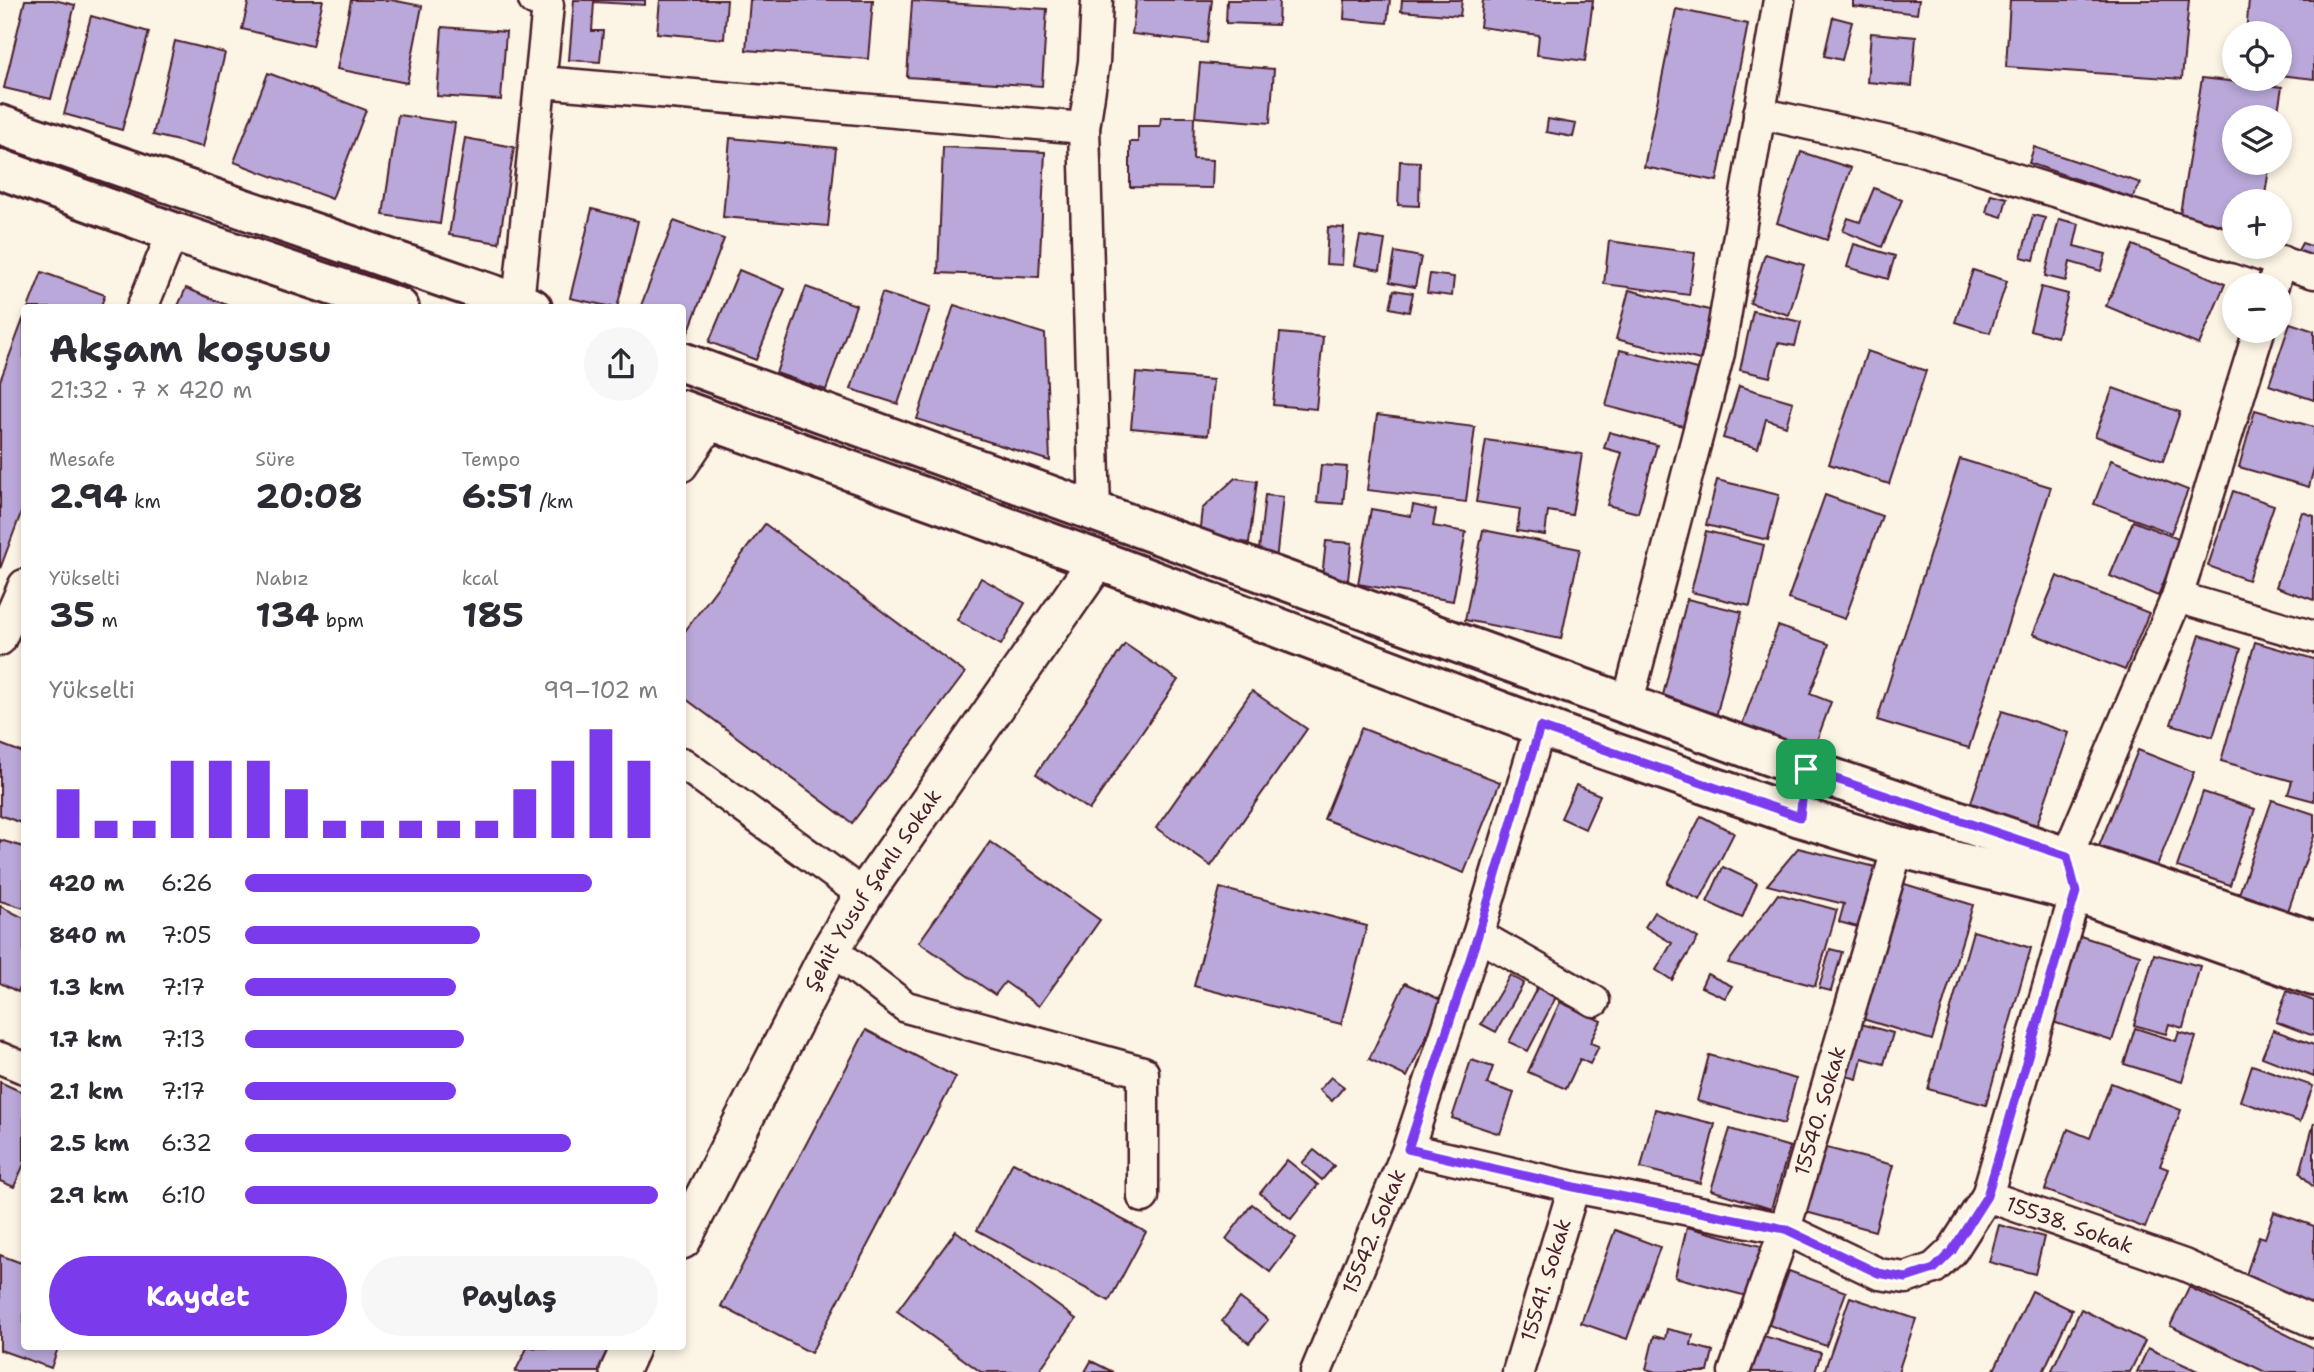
<!DOCTYPE html>
<html lang="tr">
<meta charset="utf-8">
<style>
:root{--surface:#fff;--page:#f7f7f7;--text:#2b2b33;--muted:#7c7c81;--accent:#7c3aed}
body{margin:0;font-family:"Shantell Sans",sans-serif;background:var(--page);color:var(--text);height:100vh;display:flex;flex-direction:column;font-size:26px;white-space:nowrap}
*{box-sizing:border-box;margin:0}
p{font-size:23px;color:var(--muted)}
.icon{flex:none;width:38px;height:38px;fill:none;stroke:currentColor;stroke-width:2;stroke-linecap:round;stroke-linejoin:round}
.map{position:relative;flex:1;overflow:hidden}
.side{position:absolute;left:21px;top:304px;width:665px;height:1046px;display:flex;flex-direction:column;background:var(--surface);border-radius:7px;box-shadow:0 4px 10px #0003}
.side>*{flex:none}
.buttons{position:absolute;left:2222px;top:21px;display:grid;gap:14px}
.buttons a{display:grid;place-items:center;width:70px;height:70px;border-radius:50%;background:var(--surface);box-shadow:0 4px 10px #0003;font-size:35px}
.pin{position:absolute;display:grid;place-items:center;width:60px;height:60px;color:#fff;margin:-30px;border-radius:14px;box-shadow:0 4px 10px #0006}
.round{display:grid;place-items:center;flex:none;width:74px;height:74px;border-radius:37px;background:var(--page)}
.headline{display:flex;align-items:center;justify-content:space-between;height:119px;padding:0 28px}
h1{font-size:38px;font-weight:700;line-height:52px}
.metrics{display:grid;grid-template-columns:repeat(3,1fr);gap:10px;height:119px;padding:7px 28px}
.metrics div{display:grid;align-content:center}
.metrics b{font-size:35px;font-weight:700}
.metrics small{font-size:19px;font-weight:400}
.metrics p{font-size:19px}
.chart{height:196px;padding:14px 28px}
.chart p{display:flex;justify-content:space-between}
.chart svg{width:100%;height:126px;margin-top:7px;stroke:var(--accent);stroke-width:6}
.cta{display:flex;gap:14px;margin-top:auto;padding:14px 28px}
.cta a{flex:1;height:80px;border-radius:42px;background:var(--accent);color:#fff;font-size:28px;font-weight:700;line-height:80px;text-align:center}
.cta a+a{background:var(--page);color:var(--text)}
ul{padding:0 28px;list-style:none;font-size:23px}
li{display:grid;grid-template-columns:112px 84px 1fr;align-items:center;height:52px}
li i{height:18px;border-radius:9px;background:var(--accent)}
.map>svg:first-child{display:block}
.building{fill:#b9a8d9;stroke:#4a1f2b;stroke-width:2}
.lines{fill:none;stroke-linecap:round;stroke-linejoin:round}
.minor-casing{stroke:#4a1f2b;stroke-width:35}
.tertiary-casing{stroke:#4a1f2b;stroke-width:42}
.secondary-casing{stroke:#4a1f2b;stroke-width:44}
.minor{stroke:#fcf5e5;stroke-width:30}
.tertiary{stroke:#fcf5e5;stroke-width:37}
.secondary{stroke:#fcf5e5;stroke-width:38}
.route-casing{stroke:#fff;stroke-width:14}
.route{stroke:#7c3aed;stroke-width:9}
.labels{text-anchor:middle;stroke-width:5;stroke-linejoin:round;paint-order:stroke}
.street-label{font-size:21px;fill:#4a1f2b;stroke:#fcf5e5}
</style>
<div class="map">
<svg width="2314" height="1372" viewBox="0 0 2314 1372">
<rect width="100%" height="100%" fill="#fcf5e5"/>
<filter id="ink" filterUnits="userSpaceOnUse"><feTurbulence type="fractalNoise" baseFrequency=".0143" numOctaves="2"/><feDisplacementMap in="SourceGraphic" scale="14" xChannelSelector="R" yChannelSelector="G"/><feConvolveMatrix kernelMatrix="1 2 1 2 8 2 1 2 1" color-interpolation-filters="sRGB"/></filter>
<g filter="url(#ink)">
<g class="building">
<path d="M25 0H54L75 5 51 99 4 88Z"/>
<path d="M249 0H323L312 46 242 29Z"/>
<path d="M351 0H391L422 6 407 83 337 69Z"/>
<path d="M574 0H645V5L594 2 592 31H603L600 62 569 60Z"/>
<path d="M660 0H727L724 39 657 33Z"/>
<path d="M750 0H873L868 59 746 50Z"/>
<path d="M1136 0H1212L1207 43 1132 34Z"/>
<path d="M1227 0H1279L1278 25 1226 23Z"/>
<path d="M1345 0H1390L1387 23 1344 19Z"/>
<path d="M1402 0H1462L1460 16 1401 11Z"/>
<path d="M1483 0H1593L1585 61 1537 55 1539 35 1480 27Z"/>
<path d="M1853 0H1919L1917 14 1853 6Z"/>
<path d="M2010 0H2189L2182 79 2006 67Z"/>
<path d="M2249 0H2314V79L2280 75V33H2246Z"/>
<path d="M912 1 1047 9 1042 86 907 77Z"/>
<path d="M1676 9 1748 24 1717 181 1644 167Z"/>
<path d="M91 16 149 32 122 130 64 114Z"/>
<path d="M1833 17 1852 22 1842 60 1824 56Z"/>
<path d="M442 27 506 32 501 100 437 96Z"/>
<path d="M1871 33 1916 37 1912 86 1867 82Z"/>
<path d="M175 41 225 53 203 147 153 135Z"/>
<path d="M1200 63 1274 69 1270 123 1195 117Z"/>
<path d="M268 73 366 110 332 199 234 162Z"/>
<path d="M2202 78 2282 87 2277 117H2235V163H2270L2264 201H2235V227L2179 220Z"/>
<path d="M398 115 455 123 440 224 383 215Z"/>
<path d="M1161 117H1194L1193 159 1213 160 1212 188 1130 187V142H1138V126H1160Z"/>
<path d="M1548 119 1576 124 1573 137 1546 132Z"/>
<path d="M465 138 514 147 499 243 449 235Z"/>
<path d="M730 138 836 148 828 226 723 217Z"/>
<path d="M943 147 1045 152 1039 277 938 273Z"/>
<path d="M2034 147 2141 183 2132 198 2029 163Z"/>
<path d="M1801 152 1851 168 1827 240 1777 223Z"/>
<path d="M1400 161 1420 162 1419 206 1398 205Z"/>
<path d="M1874 188 1902 200 1882 247 1843 231 1848 218 1860 222Z"/>
<path d="M1991 194 2007 198 2002 217 1986 212Z"/>
<path d="M592 209 638 221 617 308 570 298Z"/>
<path d="M2033 215 2045 218 2034 260 2021 257Z"/>
<path d="M2059 219 2079 224 2074 246 2106 254 2101 271 2070 262 2066 281 2045 276Z"/>
<path d="M674 221 724 239 686 338 682 336V308H640Z"/>
<path d="M1328 227 1344 228 1342 265 1326 264Z"/>
<path d="M1360 236 1385 240 1380 270 1354 265Z"/>
<path d="M1609 241 1695 253 1689 295 1604 284Z"/>
<path d="M2302 243 2314 247V263L2295 256Z"/>
<path d="M1854 244 1895 256 1888 279 1847 267Z"/>
<path d="M2133 245 2225 284 2199 345 2106 306Z"/>
<path d="M1395 252 1421 257 1415 287 1390 282Z"/>
<path d="M1765 254 1804 265 1789 315 1750 303Z"/>
<path d="M739 270 785 289 756 360 709 342Z"/>
<path d="M1973 270 2007 281 1990 333 1955 322Z"/>
<path d="M42 272 105 295 100 308H28Z"/>
<path d="M1430 274 1454 277 1452 296 1427 293Z"/>
<path d="M806 287 856 305 826 390 776 373Z"/>
<path d="M2041 287 2068 294 2057 337 2030 330Z"/>
<path d="M186 288 234 308H177Z"/>
<path d="M1394 290 1413 293 1409 312 1390 308Z"/>
<path d="M1629 290 1713 311 1700 360 1616 339Z"/>
<path d="M882 293 930 308 898 404 851 389Z"/>
<path d="M954 305 1045 334 1050 461 917 419Z"/>
<path d="M1753 311 1801 322 1795 346 1778 343 1770 377 1740 370Z"/>
<path d="M24 317V505L0 569V381Z"/>
<path d="M2290 323 2314 331V400L2269 385Z"/>
<path d="M1280 333 1323 337 1316 409 1273 405Z"/>
<path d="M1620 350 1701 370 1687 427 1606 406Z"/>
<path d="M1867 351 1926 371 1889 484 1829 464Z"/>
<path d="M1136 373 1213 380 1208 435 1131 428Z"/>
<path d="M1739 386 1793 402 1786 426 1766 419 1758 448 1723 438Z"/>
<path d="M2113 388 2180 412 2163 461 2095 436Z"/>
<path d="M2255 410 2314 427V468L2309 487 2239 467Z"/>
<path d="M1377 415 1475 427 1466 502 1367 490Z"/>
<path d="M1609 432 1657 445 1638 513 1607 505 1622 453 1604 448Z"/>
<path d="M1486 440 1582 454 1572 515 1548 511 1545 535 1517 531 1520 509 1476 502Z"/>
<path d="M1960 459 2051 487 1969 748 1877 720Z"/>
<path d="M2111 460 2188 490 2171 533 2094 504Z"/>
<path d="M1321 465 1347 467 1343 504 1317 502Z"/>
<path d="M1235 478 1257 481 1249 543 1199 536 1202 509Z"/>
<path d="M1717 480 1779 495 1768 540 1706 525Z"/>
<path d="M2233 491 2274 505 2248 580 2208 566Z"/>
<path d="M1265 495 1283 497 1276 561 1258 559Z"/>
<path d="M1825 495 1882 516 1845 619 1788 599Z"/>
<path d="M1413 505 1436 510 1433 526 1466 532 1453 601 1358 584 1371 509 1411 516Z"/>
<path d="M2302 512 2314 516V600L2276 587Z"/>
<path d="M2133 521 2181 540 2158 596 2110 576Z"/>
<path d="M765 524 965 673 852 823 682 696V635Z"/>
<path d="M1483 530 1580 549 1561 639 1465 620Z"/>
<path d="M1706 531 1764 545 1750 606 1691 592Z"/>
<path d="M1326 541 1352 543 1348 580 1322 577Z"/>
<path d="M2057 576 2149 613 2125 670 2033 634Z"/>
<path d="M981 578 1025 603 1001 645 957 620Z"/>
<path d="M1687 599 1742 612 1716 717 1661 703Z"/>
<path d="M1778 626 1829 644 1810 694 1831 702 1813 751 1742 725Z"/>
<path d="M2200 635 2241 649 2213 737 2171 724Z"/>
<path d="M2255 642 2314 659V801L2288 794 2292 781 2221 761Z"/>
<path d="M1125 644 1178 680 1089 810 1036 774Z"/>
<path d="M1252 691 1307 729 1211 866 1156 828Z"/>
<path d="M2002 711 2069 733 2036 827 1970 805Z"/>
<path d="M1361 728 1500 782 1464 873 1324 819Z"/>
<path d="M0 744 24 753V824L0 815Z"/>
<path d="M2138 750 2194 772 2154 874 2097 851Z"/>
<path d="M1576 785 1600 795 1585 829 1561 818Z"/>
<path d="M2203 792 2255 809 2230 885 2177 867Z"/>
<path d="M2272 800 2314 814V836L2288 911 2239 894Z"/>
<path d="M1701 816 1734 833 1700 900 1667 883Z"/>
<path d="M0 840 24 847V908L0 901Z"/>
<path d="M990 842 1100 920 1039 1006 1005 982 995 995 919 942Z"/>
<path d="M1798 848 1880 868 1865 929 1839 922 1844 904 1767 885Z"/>
<path d="M1723 867 1757 883 1742 918 1707 902Z"/>
<path d="M1895 881 1973 905 1932 1040 1853 1016Z"/>
<path d="M1220 888 1367 926 1341 1024 1194 986Z"/>
<path d="M1778 894 1837 910 1815 986 1728 963Z"/>
<path d="M0 906 24 918V977L18 992 0 983Z"/>
<path d="M1654 912 1698 938 1672 980 1656 970 1672 943 1645 927Z"/>
<path d="M1973 931 2031 948 1986 1105 1928 1089Z"/>
<path d="M2077 935 2140 955 2112 1041 2050 1021Z"/>
<path d="M1830 949 1842 952 1831 991 1819 988Z"/>
<path d="M2154 954 2200 966 2183 1028 2169 1024 2166 1034 2134 1025Z"/>
<path d="M1707 974 1732 986 1725 998 1701 987Z"/>
<path d="M1510 975 1524 983 1496 1032 1481 1024Z"/>
<path d="M1405 983 1443 1001 1407 1077 1369 1059Z"/>
<path d="M1538 986 1557 995 1528 1051 1509 1042Z"/>
<path d="M2287 991 2314 1001V1036L2276 1022Z"/>
<path d="M1560 1002 1601 1021 1590 1043 1599 1046 1590 1064 1580 1059 1566 1089 1528 1072Z"/>
<path d="M1851 1021 1893 1033 1884 1064 1862 1058 1857 1079 1836 1073Z"/>
<path d="M2135 1028 2176 1041 2179 1032 2196 1037 2182 1082 2124 1064Z"/>
<path d="M866 1030 956 1077 811 1353 721 1306Z"/>
<path d="M2273 1030 2314 1045V1077L2262 1057Z"/>
<path d="M1709 1055 1796 1079 1784 1124 1697 1101Z"/>
<path d="M1471 1060 1493 1067 1487 1084 1514 1093 1500 1134 1452 1118Z"/>
<path d="M2252 1065 2313 1086 2300 1122 2240 1101Z"/>
<path d="M1331 1077 1344 1087 1332 1101 1319 1090Z"/>
<path d="M0 1082 24 1093V1164L14 1187 0 1181Z"/>
<path d="M2111 1083 2181 1110 2160 1166 2168 1169 2145 1228 2045 1190 2068 1129 2090 1138Z"/>
<path d="M1655 1109 1715 1124 1700 1183 1641 1168Z"/>
<path d="M2314 1123V1188L2300 1173Z"/>
<path d="M1730 1129 1790 1147 1771 1209 1711 1190Z"/>
<path d="M1823 1147 1893 1165 1875 1231 1806 1212Z"/>
<path d="M1314 1150 1334 1166 1322 1180 1302 1163Z"/>
<path d="M1287 1160 1318 1185 1291 1219 1260 1193Z"/>
<path d="M1013 1162 1146 1232 1109 1301 977 1230Z"/>
<path d="M1252 1204 1296 1238 1270 1272 1226 1239Z"/>
<path d="M2274 1212 2314 1226V1304L2244 1281 2259 1236 2265 1238Z"/>
<path d="M1999 1225 2044 1237 2035 1274 1989 1262Z"/>
<path d="M1687 1227 1768 1248 1754 1298 1675 1277Z"/>
<path d="M1615 1230 1660 1247 1627 1339 1581 1323Z"/>
<path d="M956 1231 1076 1319 1038 1372H981L897 1311Z"/>
<path d="M0 1255 24 1264V1348H58L51 1368 0 1350Z"/>
<path d="M1789 1271 1846 1292 1826 1346 1769 1325Z"/>
<path d="M2189 1287 2314 1348V1372H2265L2170 1326Z"/>
<path d="M2032 1291 2072 1310 2043 1372H1993Z"/>
<path d="M1850 1297 1916 1319 1898 1372H1824Z"/>
<path d="M1240 1298 1268 1320 1249 1343 1222 1321Z"/>
<path d="M2081 1309 2145 1341 2130 1372H2051Z"/>
<path d="M1667 1329 1693 1335 1691 1345 1713 1351 1708 1372H1656L1646 1369 1654 1336 1665 1339Z"/>
<path d="M1757 1334 1821 1353 1815 1372H1746Z"/>
<path d="M527 1348H622L610 1372H515Z"/>
<path d="M2148 1348 2200 1372H2137Z"/>
<path d="M1091 1361 1113 1372H1085Z"/>
</g>
<g class="lines">
<g class="minor-casing">
<g id="minor">
<path d="M541 82 1084 128"/>
<path d="M1759 113 1912 147 2235 247"/>
<path d="M2236 247 2314 273"/>
<path d="M2273 285 2281 261"/>
<path d="M518 303 548 5 534 0"/>
<path d="M142 308 173 232"/>
<path d="M682 466 713 420"/>
<path d="M1095 512 1084 128 1094 62 1097 0"/>
<path d="M2177 597 2314 637"/>
<path d="M0 640 24 585"/>
<path d="M1627 705 1719 353 1779 0"/>
<path d="M682 763 864 895"/>
<path d="M2067 856 2177 597 2259 331"/>
<path d="M1478 935 1594 1001"/>
<path d="M831 949 906 1007 1143 1072V1197"/>
<path d="M0 1058 24 1068"/>
<path id="s1" d="M1408 1149 1574 1187 1785 1229 1879 1274 1906 1278 1934 1268 1952 1251 1987 1196 2184 1265 2314 1322"/>
<path d="M1987 1196 2076 892"/>
<path id="s2" d="M1316 1372 1408 1149 1478 935 1540 727"/>
<path id="s3" d="M1518 1372 1574 1187"/>
<path id="s4" d="M1734 1372 1785 1229 1898 847"/>
</g>
</g>
<g class="tertiary-casing">
<g id="tertiary">
<path id="s5" d="M682 1240 831 949 864 895 1098 560"/>
<path d="M619 1372 630 1348"/>
</g>
</g>
<g class="secondary-casing">
<g id="secondary">
<path d="M0 125 532 308"/>
<path d="M0 169 173 232 399 308"/>
<path d="M682 362 1806 769 2314 941"/>
<path d="M682 410 1098 560 1577 740 1800 817 1898 847 2076 892 2314 976"/>
</g>
</g>
<use href="#minor" class="minor"/>
<use href="#tertiary" class="tertiary"/>
<use href="#secondary" class="secondary"/>
</g>
</g>
<g class="lines" filter="url(#ink)">
<g class="route-casing">
<path id="route" d="M1540 727 1800 817 1806 769 2067 856 2076 892 1987 1196 1952 1251 1934 1269 1906 1278 1878 1273 1785 1229 1574 1187 1408 1149 1478 935Z"/>
</g>
<use href="#route" class="route"/>
</g>
<g class="labels">
<g class="street-label">
<text dy="7" stroke="none"><textPath href="#s5" startOffset="399">Şehit Yusuf Şanlı Sokak</textPath></text>
<text dy="7" stroke="none"><textPath href="#s4" startOffset="275">15540. Sokak</textPath></text>
<text dy="7" stroke="none"><textPath href="#s1" startOffset="724">15538. Sokak</textPath></text>
<text dy="7" stroke="none"><textPath href="#s2" startOffset="152">15542. Sokak</textPath></text>
<text dy="7" stroke="none"><textPath href="#s3" startOffset="96">15541. Sokak</textPath></text>
</g>
</g>
</svg>
<div class="buttons">
<a><svg class="icon" aria-label="locate" viewBox="0 0 24 24"><circle cx="12" cy="12" r="6"/><path d="M12 2v4M12 18v4M2 12h4M18 12h4"/></svg></a>
<a><svg class="icon" aria-label="layers" viewBox="0 0 24 24"><path d="M12 4l9 5-9 5-9-5zM3 14l9 5 9-5"/></svg></a>
<a>+</a>
<a>−</a>
</div>
<div class="pin" style="left:1806px;top:769px;background:#1e9e55"><svg class="icon" aria-label="arrive" viewBox="0 0 24 24"><path d="M6 21V4h12l-3 4 3 4H6"/></svg></div>
<section class="side">
<div class="headline"><div><h1>Akşam koşusu</h1><p>21:32 · 7 × 420 m</p></div><a class="round"><svg class="icon" aria-label="share" viewBox="0 0 24 24"><path d="M12 15V3M7 8l5-5 5 5M5 13v7h14v-7"/></svg></a></div>
<div class="metrics">
<div><p>Mesafe</p><b>2.94<small> km</small></b></div>
<div><p>Süre</p><b>20:08</b></div>
<div><p>Tempo</p><b>6:51<small> /km</small></b></div>
</div>
<div class="metrics">
<div><p>Yükselti</p><b>35<small> m</small></b></div>
<div><p>Nabız</p><b>134<small> bpm</small></b></div>
<div><p>kcal</p><b>185</b></div>
</div>
<div class="chart"><p><span>Yükselti</span>99–102 m</p>
<svg viewBox="0 0 160 44" preserveAspectRatio="none"><path d="M5 44V27M15 44V38M25 44V38M35 44V17M45 44V17M55 44V17M65 44V27M75 44V38M85 44V38M95 44V38M105 44V38M115 44V38M125 44V27M135 44V17M145 44V6M155 44V17"/></svg>
</div>
<ul>
<li><b>420 m</b>6:26<i style="width:84%"></i></li>
<li><b>840 m</b>7:05<i style="width:57%"></i></li>
<li><b>1.3 km</b>7:17<i style="width:51%"></i></li>
<li><b>1.7 km</b>7:13<i style="width:53%"></i></li>
<li><b>2.1 km</b>7:17<i style="width:51%"></i></li>
<li><b>2.5 km</b>6:32<i style="width:79%"></i></li>
<li><b>2.9 km</b>6:10<i style="width:100%"></i></li>
</ul>
<div class="cta"><a>Kaydet</a><a>Paylaş</a></div>
</section>
</div>
